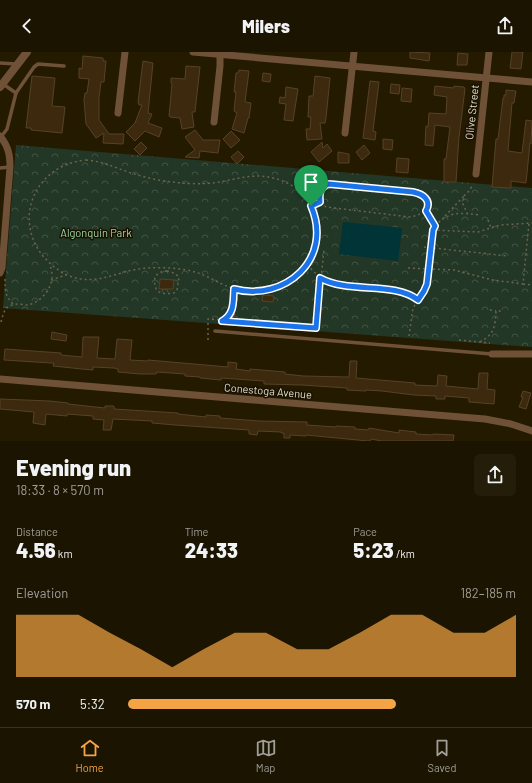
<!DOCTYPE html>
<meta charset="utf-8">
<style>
:root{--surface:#1b1400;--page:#241d0a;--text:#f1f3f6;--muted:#a09e99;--line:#393322;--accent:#f4a444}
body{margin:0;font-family:Barlow,sans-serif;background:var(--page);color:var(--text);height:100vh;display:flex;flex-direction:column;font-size:15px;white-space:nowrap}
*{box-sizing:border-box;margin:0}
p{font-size:13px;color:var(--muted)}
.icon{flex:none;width:22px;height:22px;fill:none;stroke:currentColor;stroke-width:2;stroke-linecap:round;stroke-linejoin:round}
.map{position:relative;height:389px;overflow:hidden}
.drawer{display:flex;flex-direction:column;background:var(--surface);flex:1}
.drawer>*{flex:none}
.pin{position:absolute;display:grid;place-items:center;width:34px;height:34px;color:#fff;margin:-41px -17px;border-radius:50% 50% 50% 0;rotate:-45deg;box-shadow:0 0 4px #0007}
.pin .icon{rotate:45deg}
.round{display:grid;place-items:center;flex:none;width:42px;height:42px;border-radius:6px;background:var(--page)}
.summary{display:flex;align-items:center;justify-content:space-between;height:68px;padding:0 16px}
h1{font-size:22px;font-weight:800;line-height:30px}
.stats{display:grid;grid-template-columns:repeat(3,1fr);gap:6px;height:68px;padding:4px 16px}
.stats div{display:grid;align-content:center}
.stats b{font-size:20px;font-weight:800}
.stats small{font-size:11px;font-weight:400}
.stats p{font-size:11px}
.chart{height:112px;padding:8px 16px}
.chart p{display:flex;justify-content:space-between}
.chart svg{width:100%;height:72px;margin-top:4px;fill:var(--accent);opacity:.7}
ul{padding:0 16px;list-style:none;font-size:13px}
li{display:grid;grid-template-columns:64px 48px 1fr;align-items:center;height:30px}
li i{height:10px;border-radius:5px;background:var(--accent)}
header{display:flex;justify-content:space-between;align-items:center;height:52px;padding:0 16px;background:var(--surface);font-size:18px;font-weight:800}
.tabs{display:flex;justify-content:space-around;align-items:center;height:56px;border-top:1px solid var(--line);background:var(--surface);font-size:11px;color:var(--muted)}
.tabs a{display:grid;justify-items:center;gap:2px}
.tabs .active{color:var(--accent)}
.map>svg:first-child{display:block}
.park{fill:url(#park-crowns)}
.water{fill:#013437}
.building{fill:#3c290e;stroke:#564227}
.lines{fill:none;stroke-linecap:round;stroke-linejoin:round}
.path{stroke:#6d644d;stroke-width:1.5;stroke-dasharray:2 3;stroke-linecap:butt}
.service{stroke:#6e5137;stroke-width:3.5}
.minor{stroke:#6e5137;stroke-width:7}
.tertiary{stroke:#6e5137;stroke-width:8}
.route-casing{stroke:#fff;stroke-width:8}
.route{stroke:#1a73e8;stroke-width:5}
.labels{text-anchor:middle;stroke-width:3;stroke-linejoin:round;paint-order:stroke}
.street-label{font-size:11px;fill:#e1dbc9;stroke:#191100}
.park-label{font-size:11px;fill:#9ad6a5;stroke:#191100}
</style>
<header><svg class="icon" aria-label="back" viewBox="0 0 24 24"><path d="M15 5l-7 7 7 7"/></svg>Milers<svg class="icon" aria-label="share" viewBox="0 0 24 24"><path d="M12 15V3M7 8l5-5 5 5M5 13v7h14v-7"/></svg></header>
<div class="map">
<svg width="532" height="389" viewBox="0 0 532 389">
<defs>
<pattern id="park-crowns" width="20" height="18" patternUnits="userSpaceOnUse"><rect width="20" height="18" fill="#223726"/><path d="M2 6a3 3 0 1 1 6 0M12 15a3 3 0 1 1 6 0" fill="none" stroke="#425344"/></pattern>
</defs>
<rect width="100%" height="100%" fill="#241a00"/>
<path class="park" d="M16 93 532 136V295L3 256Z"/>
<path class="water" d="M343 170 402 176 398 209 339 202Z"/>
<g class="building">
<path d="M410 0 430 1 429 9 410 6Z"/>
<path d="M512 0H523L521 17 510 16Z"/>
<path d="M458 1 468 2 467 13H457Z"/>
<path d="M83 4 103 6V9H106L104 30H101L99 46V68L109 82H124L123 92 103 91 104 81 96 86 86 72 84 48 85 41H87L89 27 79 26V16L82 17Z"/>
<path d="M143 9 153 11 148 61 152 62 148 71 162 76 159 85 145 79 135 89 126 80 135 71 142 53H139L138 50Z"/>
<path d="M186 14 200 15 195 60H192L194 75 182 77 180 66 170 65 169 64 172 32 171 31V26L185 27Z"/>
<path d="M239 18 249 19 245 50 251 51 249 66H248L244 81 232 77 237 61 234 59 236 40H234L236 21H238Z"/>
<path d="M263 21 271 22 270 30 262 29Z"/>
<path d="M32 24 55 26 52 54 65 55 62 81 31 78V76H26Z"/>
<path d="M315 24 330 26 326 66 325 71H320L322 87 307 88 306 77H310L311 65H308L309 44H313Z"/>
<path d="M370 29 379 30 373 79 376 80 375 88 363 86Z"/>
<path d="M391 32 400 33 399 42 390 41Z"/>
<path d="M435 34 454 36V34L464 35 465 37 459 85 456 130H444V107H446L450 75 435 73 433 94 425 93 426 74 428 75 429 61 446 62 447 45 434 43Z"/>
<path d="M286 35 298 37 293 69 284 68 286 52 279 51 280 45 285 46Z"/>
<path d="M402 36 412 37 411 50 401 49Z"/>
<path d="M506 38 516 39 514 51H512L508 99 522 101 526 68 532 69 531 92 530 91 526 131 511 129V136L492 135 496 87H498L503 46H504V43H506Z"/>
<path d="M195 78 203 88H220L218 101 200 99 199 106 185 105 195 98 185 85Z"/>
<path d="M231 79 240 88 231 96 223 87Z"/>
<path d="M383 87 393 88 392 98 383 97Z"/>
<path d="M141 90 147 96 140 103 134 97Z"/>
<path d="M322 90 323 96 327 92 332 99 319 110 311 100Z"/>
<path d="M364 93 370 101 362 108 356 100Z"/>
<path d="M238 99 244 105 237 112 231 105Z"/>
<path d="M338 100 349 102V111H338Z"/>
<path d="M397 106 409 107 408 121 396 120Z"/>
<path d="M160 227 174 228 173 237H159Z"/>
<path d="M263 243 274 244 273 250 262 249Z"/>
<path d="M52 280 67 283 66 289 51 287Z"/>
<path d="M83 285H99L97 306 115 307 117 287 132 288 130 308 148 309V308L228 315V310L237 311 236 317 250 319V317L285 320V322L303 324 349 325 350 309H357L356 326 415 331V333L437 334 438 323 447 324 446 334 478 337 479 321H488L487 337 495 338 494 352 469 350V346L445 344V347H436V344L414 343 382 339 366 338V339L347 338V336L302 333 264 332V329L221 326V328L200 326V325L185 324V322L157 320 156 322H140L118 320V317L114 316 93 315V318L82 317 53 314 54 311H51L4 308 5 297 61 301V303L82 305Z"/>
<path d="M523 339 531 341 526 357 519 355 523 345H521Z"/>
<path d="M0 347 50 349 68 351V352L105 356V354H114V357L178 361V362L206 365V363L220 364V366L259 369 307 370V373L336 375V374L355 375V377L368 378 369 376 399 381V378L416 380V382L433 383V382L454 383 453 389H382L371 387 370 389H368L306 383V384L290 383V386H284V381H281V380L258 379 257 383 249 382V378L175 373 152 371V369L113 367 111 378H103L104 368 93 367V364L67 362V364L46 362 45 373 33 371 34 360 0 357Z"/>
</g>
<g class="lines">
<g class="path">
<path d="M86 108C102 109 116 116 131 121 144 125 159 129 173 130 186 132 200 132 213 131 228 129 244 124 259 124 281 125 302 135 312 156 318 170 319 187 313 201 301 230 265 246 235 237 221 233 209 224 195 220 181 216 163 215 148 216 119 217 97 236 67 223 58 219 49 211 42 203 12 163 38 112 86 108Z"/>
<path d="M329 132 420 141C438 150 425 163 410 165L326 155 320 150C319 141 320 135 329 132Z"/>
<path d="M464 144 470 138 473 132"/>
<path d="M311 154 320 150"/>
<path d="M426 159 435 174 433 178"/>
<path d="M445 164 464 144 463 152 467 161"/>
<path d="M488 168 491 176"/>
<path d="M435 174C450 158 461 161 480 163"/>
<path d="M424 195 508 204"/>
<path d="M307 213C315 220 321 229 331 231 358 239 395 231 418 248"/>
<path d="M408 216 454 218 493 228 523 232 529 171"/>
<path d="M167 219 174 221 179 225 177 238 174 241C159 243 153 240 155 224L161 220 167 219 168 217"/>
<path d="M5 227C5 238 5 244 13 252"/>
<path d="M51 228 66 223"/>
<path d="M523 232 532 233"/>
<path d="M234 237 232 258 238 270"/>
<path d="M490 258 496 259"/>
<path d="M224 268 229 264 232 259"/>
<path d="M1 270C3 263 4 255 12 253 17 251 23 253 28 253 41 250 52 237 52 224 52 220 51 216 50 212"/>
<path d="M409 284 413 256 422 242 427 231 433 178 478 180 500 173 532 171"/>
<path d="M208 288V267L316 276 324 197"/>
<path d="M459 288 490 291"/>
<path d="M480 290C495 282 495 274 496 259H503"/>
</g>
<g class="service">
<path d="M0 11 16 12"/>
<path d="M3 32 16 41 34 15 38 12 64 14"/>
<path d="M1 85 7 77 16 41"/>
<path d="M0 116 10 115"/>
<path d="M215 279 492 302"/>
</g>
<g class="minor">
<path d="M193 0 532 30"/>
<path d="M118 61 125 0"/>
<path d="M214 70 220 14V0"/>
<path d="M345 81 354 0"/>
<path d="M0 84C8 94 10 102 10 115L2 216 0 221"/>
<path d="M476 122 489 0"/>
<path d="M492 302H532"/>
<path d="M0 327 485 367 511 372 532 379"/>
</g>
<path class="tertiary" d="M0 35 27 0"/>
</g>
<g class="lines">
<g class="route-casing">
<path id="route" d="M329 132 413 140C423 142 432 148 426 159L435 174 433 178 427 232 424 239 418 248C393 229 349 242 320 226L316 276 222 269C235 262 233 249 234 237 285 250 334 207 311 154L320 150C319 141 320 135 329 132Z"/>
</g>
<use href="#route" class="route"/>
</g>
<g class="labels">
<g class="street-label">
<text transform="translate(472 60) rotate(-84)" y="4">Olive Street</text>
<text transform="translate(268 339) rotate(5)" y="4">Conestoga Avenue</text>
</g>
<g class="park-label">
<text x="96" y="185">Algonquin Park</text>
</g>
</g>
</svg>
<div class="pin" style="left:311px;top:154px;background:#1e9e55"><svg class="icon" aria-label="arrive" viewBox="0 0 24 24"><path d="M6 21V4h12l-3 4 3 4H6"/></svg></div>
</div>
<section class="drawer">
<div class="summary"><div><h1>Evening run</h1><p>18:33 · 8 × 570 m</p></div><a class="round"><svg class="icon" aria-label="share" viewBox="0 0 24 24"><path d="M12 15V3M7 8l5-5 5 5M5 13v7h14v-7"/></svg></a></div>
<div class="stats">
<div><p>Distance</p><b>4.56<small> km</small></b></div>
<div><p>Time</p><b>24:33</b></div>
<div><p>Pace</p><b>5:23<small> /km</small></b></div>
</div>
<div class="chart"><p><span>Elevation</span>182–185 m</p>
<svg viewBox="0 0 160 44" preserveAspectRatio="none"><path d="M0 44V6L10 6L20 6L30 17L40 27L50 38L60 27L70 17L80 17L90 27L100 27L110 17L120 6L130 6L140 17L150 17L160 6V44z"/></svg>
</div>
<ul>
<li><b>570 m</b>5:32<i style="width:69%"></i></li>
</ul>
</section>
<nav class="tabs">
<a class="active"><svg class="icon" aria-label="home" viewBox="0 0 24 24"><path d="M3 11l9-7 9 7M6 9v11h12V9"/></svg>Home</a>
<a><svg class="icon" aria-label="map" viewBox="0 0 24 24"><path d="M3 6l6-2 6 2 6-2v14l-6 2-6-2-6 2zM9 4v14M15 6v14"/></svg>Map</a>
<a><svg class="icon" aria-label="saved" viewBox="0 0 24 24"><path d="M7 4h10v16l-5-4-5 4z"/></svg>Saved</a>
</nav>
